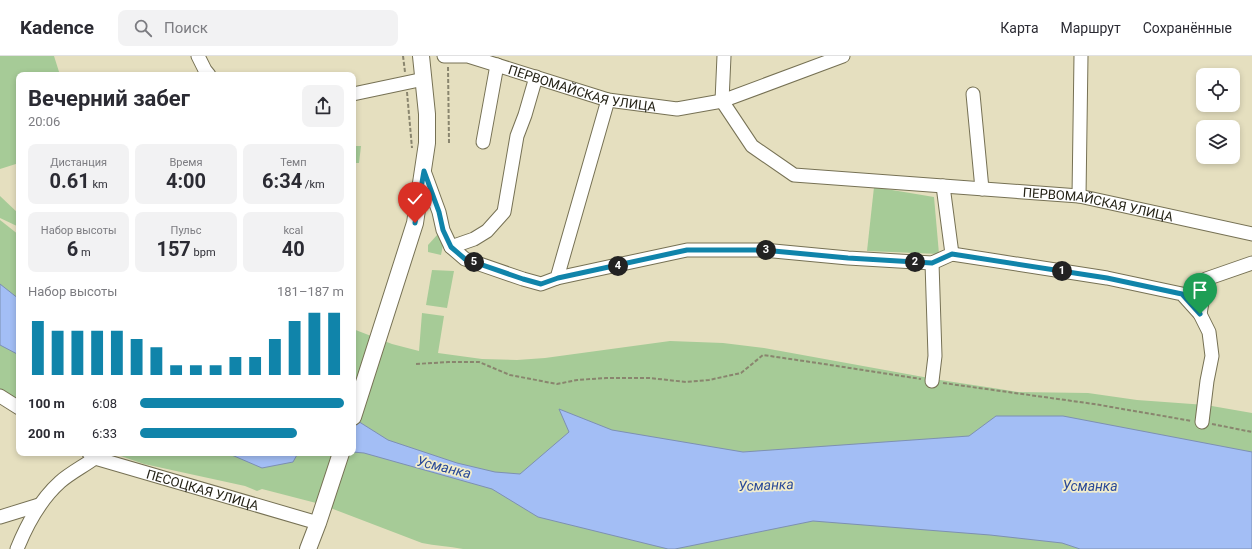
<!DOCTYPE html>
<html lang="ru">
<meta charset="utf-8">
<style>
:root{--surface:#fff;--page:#f2f2f3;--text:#2b2b33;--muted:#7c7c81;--line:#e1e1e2;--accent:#1084aa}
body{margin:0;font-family:Roboto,sans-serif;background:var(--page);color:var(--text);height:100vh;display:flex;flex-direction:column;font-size:15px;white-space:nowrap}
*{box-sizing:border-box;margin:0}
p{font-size:13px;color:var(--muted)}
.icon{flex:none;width:22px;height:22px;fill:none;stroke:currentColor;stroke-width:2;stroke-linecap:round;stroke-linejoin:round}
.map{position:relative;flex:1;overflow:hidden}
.drawer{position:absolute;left:16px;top:16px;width:340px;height:384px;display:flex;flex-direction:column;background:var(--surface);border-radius:8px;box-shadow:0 2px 6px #0003}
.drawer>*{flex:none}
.fabs{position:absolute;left:1196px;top:12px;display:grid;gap:8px}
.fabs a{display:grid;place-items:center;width:44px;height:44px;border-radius:8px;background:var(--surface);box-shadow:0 2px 6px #0003;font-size:20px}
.pin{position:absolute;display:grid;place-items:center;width:34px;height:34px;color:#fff;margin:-41px -17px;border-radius:50% 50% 50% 0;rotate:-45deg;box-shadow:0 0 4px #0007}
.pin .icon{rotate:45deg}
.km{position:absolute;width:20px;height:20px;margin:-10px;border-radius:50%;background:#222;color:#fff;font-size:11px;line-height:20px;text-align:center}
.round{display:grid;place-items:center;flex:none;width:42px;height:42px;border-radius:8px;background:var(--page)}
.summary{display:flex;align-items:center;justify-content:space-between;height:68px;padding:0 12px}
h1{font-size:22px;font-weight:700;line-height:30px}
.figures{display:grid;grid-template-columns:repeat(3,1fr);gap:6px;height:68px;padding:4px 12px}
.figures div{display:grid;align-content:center;border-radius:8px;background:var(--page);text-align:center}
.figures b{font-size:20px;font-weight:700}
.figures small{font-size:11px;font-weight:400}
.figures p{font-size:11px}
.chart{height:112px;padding:8px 12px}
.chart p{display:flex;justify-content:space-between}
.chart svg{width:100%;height:72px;margin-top:4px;stroke:var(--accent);stroke-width:6}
ul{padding:0 12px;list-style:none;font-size:13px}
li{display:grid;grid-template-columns:64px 48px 1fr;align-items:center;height:30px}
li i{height:10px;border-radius:5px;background:var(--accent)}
header{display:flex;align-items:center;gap:24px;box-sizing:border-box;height:56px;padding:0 20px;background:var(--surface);border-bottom:1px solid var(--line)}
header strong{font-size:19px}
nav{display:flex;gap:22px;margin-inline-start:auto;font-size:14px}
.search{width:280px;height:36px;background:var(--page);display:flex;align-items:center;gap:10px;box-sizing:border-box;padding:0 14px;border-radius:8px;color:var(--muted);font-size:15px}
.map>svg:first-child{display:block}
.green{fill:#a6cb97}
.water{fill:#a3bef5;stroke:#7d90b2}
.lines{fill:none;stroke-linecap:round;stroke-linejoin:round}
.minor-casing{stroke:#767154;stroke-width:15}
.major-casing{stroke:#767154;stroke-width:18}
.path{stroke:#89856e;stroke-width:2;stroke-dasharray:4 2;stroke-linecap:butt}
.minor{stroke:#fff;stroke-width:13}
.major{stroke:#fff;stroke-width:16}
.route-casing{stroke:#fff;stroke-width:8}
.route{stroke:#1084aa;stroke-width:5}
.labels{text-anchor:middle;stroke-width:3.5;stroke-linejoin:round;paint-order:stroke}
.street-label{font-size:13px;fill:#252317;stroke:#f2edcc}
.water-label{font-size:14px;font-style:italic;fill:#294998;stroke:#f2edcc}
</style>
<header>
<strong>Kadence</strong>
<div class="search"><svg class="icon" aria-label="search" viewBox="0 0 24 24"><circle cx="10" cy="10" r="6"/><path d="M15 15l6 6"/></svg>Поиск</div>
<nav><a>Карта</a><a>Маршрут</a><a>Сохранённые</a></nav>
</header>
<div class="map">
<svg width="1252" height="493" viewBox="0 0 1252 493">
<rect width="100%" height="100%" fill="#e5dfbf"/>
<g class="green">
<path d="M0 0H54L60 19H19V107L0 113Z"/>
<path d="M353 90H361L359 107H353Z"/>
<path d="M874 131 934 141 939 198 867 195Z"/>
<path d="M0 140 19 158V171L0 162Z"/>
<path d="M0 164 19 179V347L0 336Z"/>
<path d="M438 178 443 189 441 199 428 196V189Z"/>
<path d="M432 214 454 215 447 252 426 249Z"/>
<path d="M422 257 444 260 438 297 482 303 517 304 545 302 670 285 723 287 764 292 940 324 993 332 1018 336 1088 337 1137 344 1206 349 1252 357V493H463C449 490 435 490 422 487L320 448 262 433 257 435 245 430 144 408 112 397H353V273L392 288 419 295Z"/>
</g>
<g class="water">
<path d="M0 228 19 243V299L0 289Z"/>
<path d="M559 353 612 374 743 396 969 380 996 360H1063L1252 396V493H1080L1062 487 990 479 813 465 675 493H668L538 461 492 433 364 397 353 396V362L388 384 457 407 495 416 520 418 569 376Z"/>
<path d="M227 397H298L293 406 262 412Z"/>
</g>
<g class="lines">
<g class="minor-casing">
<g id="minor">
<path d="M198 0 205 14 209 19"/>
<path id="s1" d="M444 0H468L608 44 677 53 722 45 843 0"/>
<path id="s2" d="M724 0 722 45 752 90 794 119 1079 140 1252 178"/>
<path d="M353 38 424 23"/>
<path d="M973 38 982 133"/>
<path d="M483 86 497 9"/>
<path d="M424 115 439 156 443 174 451 191 465 203 523 223 541 228 557 222 608 44"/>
<path d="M1079 140 1081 0"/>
<path d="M451 191 474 183 487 175 504 156 517 80 525 59 536 21"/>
<path d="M952 198 1107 222 1182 238 1200 258 1209 276 1212 300 1207 325 1202 366"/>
<path d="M932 207 935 300 932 325"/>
<path d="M557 222 687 194H763L848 202 932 207 952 198 943 130"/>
<path d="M1200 258 1206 223 1252 207"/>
<path d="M0 340 19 352"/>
<path id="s3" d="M89 397 95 402 318 467"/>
<path d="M0 461 39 449"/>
<path d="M17 493C27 468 40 444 60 426 70 417 84 410 95 402"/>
</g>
</g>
<g class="major-casing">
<g id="major">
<path d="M353 361 415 167 427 87V58L421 0"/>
<path d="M308 493 318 467 341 397"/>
</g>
</g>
<g class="path">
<path d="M403 0 405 16"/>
<path d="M448 11 449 87"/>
<path d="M407 36 412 92"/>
<path d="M416 308 448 306H479L510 319 557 328 577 324 606 322H650L686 326 709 324 741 317 763 299 824 308 921 323"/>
<path d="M943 327 1094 348 1192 365"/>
<path d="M1212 368 1252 376"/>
</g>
<use href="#minor" class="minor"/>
<use href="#major" class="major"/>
</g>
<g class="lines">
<g class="route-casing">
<path id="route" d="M415 167 424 115 439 156 443 174 451 191 465 203 523 223 541 228 558 222 687 194H763L848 202 932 207 952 198 1107 222 1182 238 1200 258"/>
</g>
<use href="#route" class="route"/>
</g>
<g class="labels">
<g class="street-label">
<text dy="5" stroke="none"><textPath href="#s1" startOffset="143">ПЕРВОМАЙСКАЯ УЛИЦА</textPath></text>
<text dy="5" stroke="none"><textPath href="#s2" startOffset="456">ПЕРВОМАЙСКАЯ УЛИЦА</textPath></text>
<text dy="5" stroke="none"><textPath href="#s3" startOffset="120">ПЕСОЦКАЯ УЛИЦА</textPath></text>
</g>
<g class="water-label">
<text transform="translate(444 411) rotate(14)" y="5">Усманка</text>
<text transform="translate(766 429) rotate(-2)" y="5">Усманка</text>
<text x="1090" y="435">Усманка</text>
</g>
</g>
</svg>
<div class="fabs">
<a><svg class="icon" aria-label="locate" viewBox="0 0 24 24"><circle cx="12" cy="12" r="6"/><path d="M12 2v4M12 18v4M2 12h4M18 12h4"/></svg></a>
<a><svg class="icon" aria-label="layers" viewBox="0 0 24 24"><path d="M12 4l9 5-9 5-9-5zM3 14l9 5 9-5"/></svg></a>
</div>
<div class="pin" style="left:1200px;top:258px;background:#1e9e55"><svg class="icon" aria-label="arrive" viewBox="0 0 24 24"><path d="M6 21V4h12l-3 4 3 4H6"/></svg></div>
<div class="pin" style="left:415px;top:167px;background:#d93025"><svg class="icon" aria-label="check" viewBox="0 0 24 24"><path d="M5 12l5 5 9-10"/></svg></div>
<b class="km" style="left:1062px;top:215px">1</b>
<b class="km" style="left:915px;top:206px">2</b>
<b class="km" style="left:766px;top:194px">3</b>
<b class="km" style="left:618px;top:210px">4</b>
<b class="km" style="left:474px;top:206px">5</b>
<section class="drawer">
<div class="summary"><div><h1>Вечерний забег</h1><p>20:06</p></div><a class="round"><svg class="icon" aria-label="share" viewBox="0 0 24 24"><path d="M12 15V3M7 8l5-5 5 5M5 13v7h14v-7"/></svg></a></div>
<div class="figures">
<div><p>Дистанция</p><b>0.61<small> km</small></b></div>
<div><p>Время</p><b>4:00</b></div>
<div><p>Темп</p><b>6:34<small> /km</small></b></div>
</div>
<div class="figures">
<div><p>Набор высоты</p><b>6<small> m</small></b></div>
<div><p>Пульс</p><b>157<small> bpm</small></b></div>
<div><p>kcal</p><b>40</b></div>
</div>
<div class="chart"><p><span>Набор высоты</span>181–187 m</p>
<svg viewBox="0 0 160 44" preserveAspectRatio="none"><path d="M5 44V11M15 44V17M25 44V17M35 44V17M45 44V17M55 44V22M65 44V27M75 44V38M85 44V38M95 44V38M105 44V33M115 44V33M125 44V22M135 44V11M145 44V6M155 44V6"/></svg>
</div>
<ul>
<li><b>100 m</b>6:08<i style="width:100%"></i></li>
<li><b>200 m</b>6:33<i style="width:77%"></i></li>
</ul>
</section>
</div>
